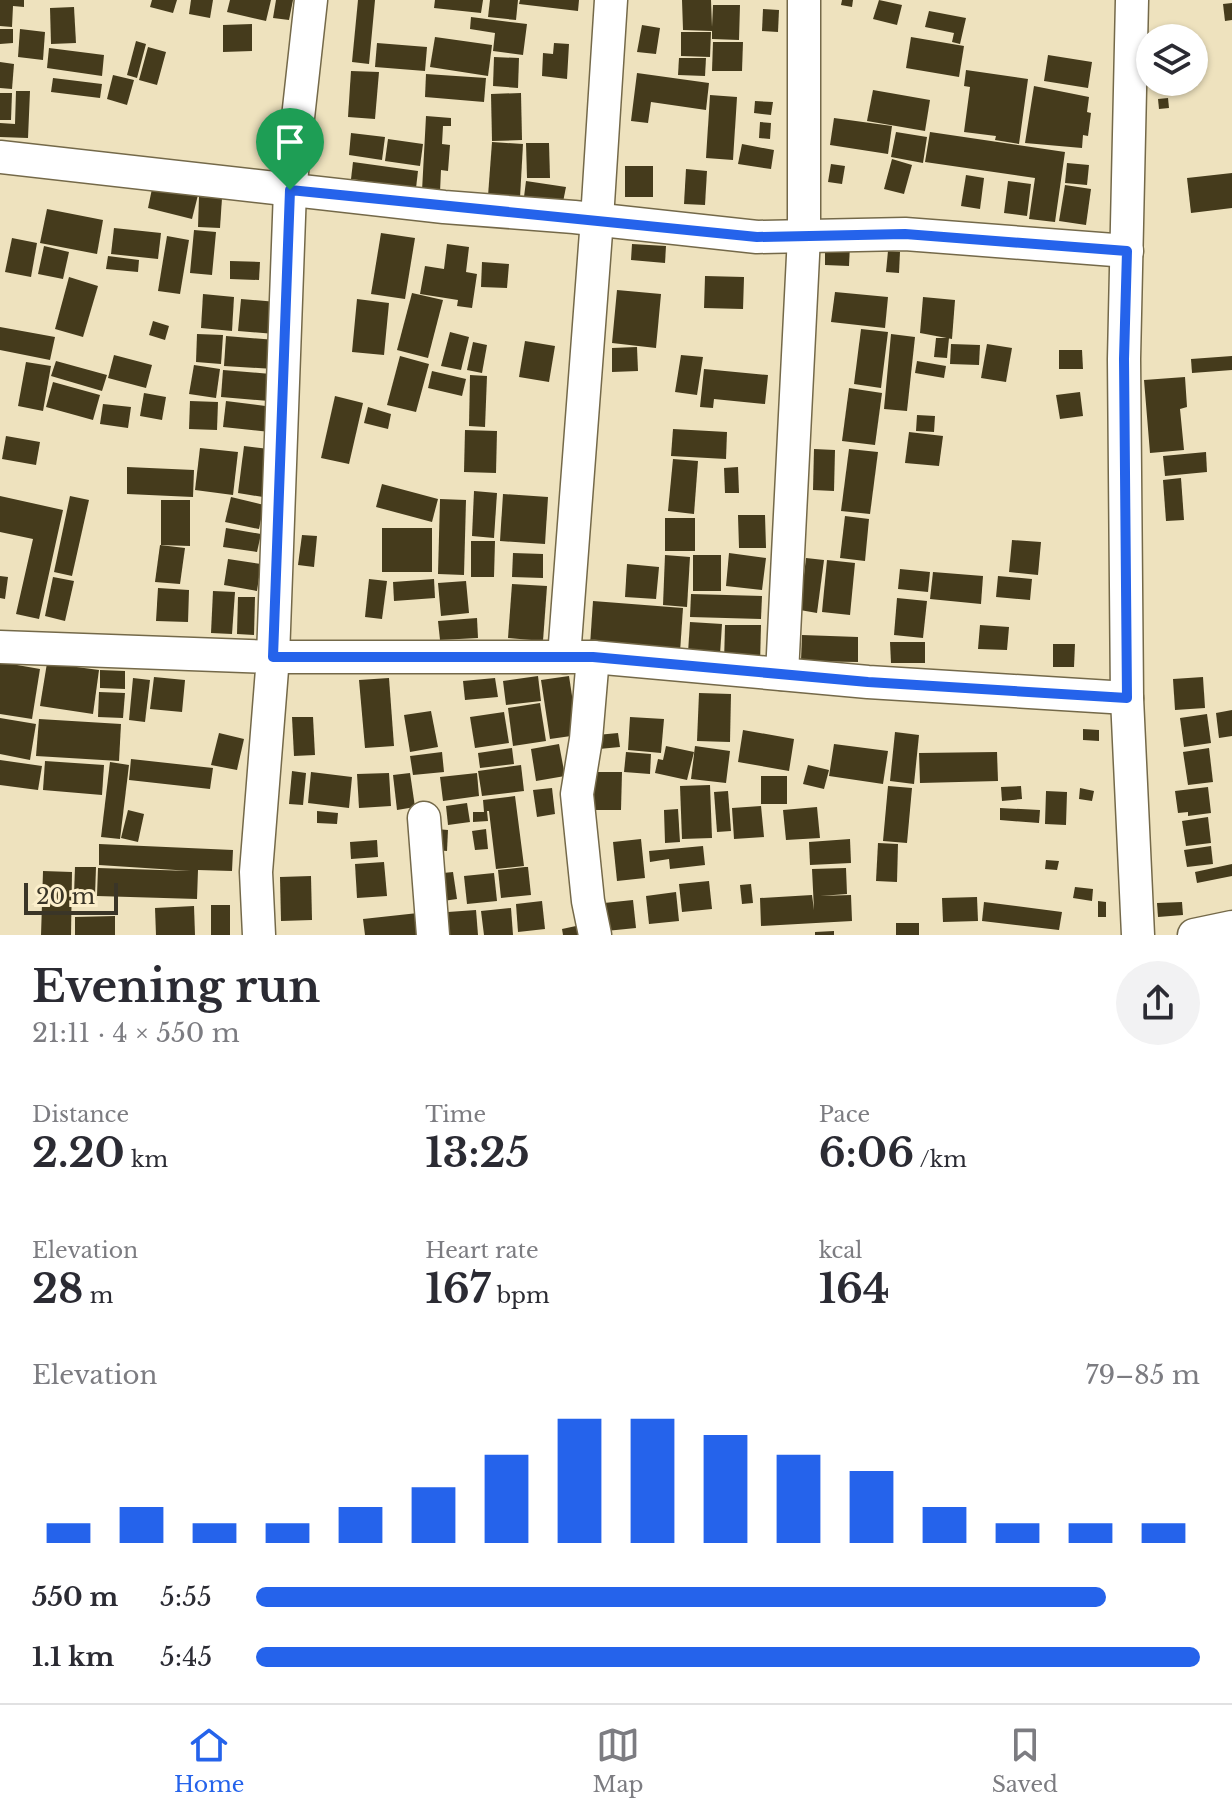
<!DOCTYPE html>
<meta charset="utf-8">
<style>
:root{--surface:#fff;--page:#f2f2f3;--text:#2b2b33;--muted:#7c7c81;--line:#e1e1e2;--accent:#2563eb}
body{margin:0;font-family:"Libre Baskerville",serif;background:var(--page);color:var(--text);height:100vh;display:flex;flex-direction:column;font-size:30px;white-space:nowrap}
*{box-sizing:border-box;margin:0}
p{font-size:26px;color:var(--muted)}
.icon{flex:none;width:44px;height:44px;fill:none;stroke:currentColor;stroke-width:2;stroke-linecap:round;stroke-linejoin:round}
.map{position:relative;height:935px;overflow:hidden}
.sheet{display:flex;flex-direction:column;background:var(--surface);flex:1}
.sheet>*{flex:none}
.controls{position:absolute;left:1136px;top:24px;display:grid;gap:16px}
.controls a{display:grid;place-items:center;width:72px;height:72px;border-radius:50%;background:var(--surface);box-shadow:0 2px 6px #0004;font-size:40px}
.scale{position:absolute;left:24px;bottom:20px;width:94px;box-sizing:border-box;padding-left:8px;border:4px solid #3a3527;border-top:0;font-size:22px;line-height:28px;white-space:nowrap;color:#3a3527;-webkit-text-stroke:6px #fcefcb;paint-order:stroke}
.pin{position:absolute;display:grid;place-items:center;width:68px;height:68px;color:#fff;margin:-82px -34px;border-radius:50% 50% 50% 0;rotate:-45deg;box-shadow:0 0 8px #0007}
.pin .icon{rotate:45deg}
.round{display:grid;place-items:center;flex:none;width:84px;height:84px;border-radius:42px;background:var(--page)}
.summary{display:flex;align-items:center;justify-content:space-between;height:136px;padding:0 32px}
h1{font-size:44px;font-weight:700;line-height:60px}
.metrics{display:grid;grid-template-columns:repeat(3,1fr);gap:12px;height:136px;padding:8px 32px}
.metrics div{display:grid;align-content:center}
.metrics b{font-size:40px;font-weight:700}
.metrics small{font-size:22px;font-weight:400}
.metrics p{font-size:22px}
.chart{height:224px;padding:16px 32px}
.chart p{display:flex;justify-content:space-between}
.chart svg{width:100%;height:144px;margin-top:8px;stroke:var(--accent);stroke-width:6}
ul{padding:0 32px;list-style:none;font-size:26px}
li{display:grid;grid-template-columns:128px 96px 1fr;align-items:center;height:60px}
li i{height:20px;border-radius:10px;background:var(--accent)}
.menu{display:flex;justify-content:space-around;align-items:center;height:112px;border-top:2px solid var(--line);background:var(--surface);font-size:22px;color:var(--muted)}
.menu a{display:grid;justify-items:center;gap:4px}
.menu .selected{color:var(--accent)}
.map>svg:first-child{display:block}
.building{fill:#453b1c}
.lines{fill:none;stroke-linecap:round;stroke-linejoin:round}
.street-casing{stroke:#746949;stroke-width:35}
.street{stroke:#fff;stroke-width:32}
.route-casing{stroke:#fff;stroke-width:16}
.route{stroke:#2563eb;stroke-width:10}
</style>
<div class="map">
<svg width="1232" height="935" viewBox="0 0 1232 935">
<rect width="100%" height="100%" fill="#eee2be"/>
<g class="building">
<path d="M0 0H24V7L13 6 12 27 0 26Z"/>
<path d="M152 0H177L173 13 150 7Z"/>
<path d="M191 0H213L210 18 189 14Z"/>
<path d="M230 0H271L266 21 227 12Z"/>
<path d="M276 0H293L289 20 273 18Z"/>
<path d="M358 0H375L369 64 352 62Z"/>
<path d="M435 0H483L481 13 434 8Z"/>
<path d="M490 0H518L516 20 488 17Z"/>
<path d="M520 0H579L578 11 519 4Z"/>
<path d="M682 0H711L712 27 713 5H740L739 40 712 39V31L683 30Z"/>
<path d="M842 0H853L852 7 841 5Z"/>
<path d="M879 0 902 5 897 25 873 19Z"/>
<path d="M1232 3V20L1225 21 1223 4Z"/>
<path d="M74 7 76 43 51 44 50 8Z"/>
<path d="M763 9 779 10 778 32 762 31Z"/>
<path d="M929 11 966 18 960 44 952 42 954 33 925 27Z"/>
<path d="M471 17 527 24 523 55 493 51 495 33 470 29Z"/>
<path d="M252 24V51L223 52V25Z"/>
<path d="M642 25 660 28 656 54 637 52Z"/>
<path d="M0 29H13V43L0 44Z"/>
<path d="M20 29 45 32 43 60 18 57Z"/>
<path d="M681 32H711L710 57 681 56Z"/>
<path d="M435 37 492 45 488 76 430 67Z"/>
<path d="M911 37 964 46 959 77 906 68Z"/>
<path d="M136 41 146 44 137 78 127 75Z"/>
<path d="M713 42H743L742 71H712Z"/>
<path d="M377 43 427 47 425 71 375 67Z"/>
<path d="M554 43 569 44 567 79 542 76 543 53 553 54Z"/>
<path d="M148 47 166 52 157 85 139 80Z"/>
<path d="M49 48 104 55 102 76 47 68Z"/>
<path d="M1048 55 1092 62 1088 88 1044 81Z"/>
<path d="M494 57 519 58 518 88 493 86Z"/>
<path d="M679 58H706L705 76 678 75Z"/>
<path d="M0 62 14 64 12 89 0 88Z"/>
<path d="M966 70 1028 79 1019 144 995 140 996 136 964 132 970 87 964 86Z"/>
<path d="M351 71 379 72 375 119 348 117Z"/>
<path d="M637 73 709 83 706 110 651 102 648 123 631 121Z"/>
<path d="M426 74 486 78 484 102 425 97Z"/>
<path d="M113 75 134 80 127 105 107 99Z"/>
<path d="M53 78 102 84 100 98 51 92Z"/>
<path d="M1034 86 1089 97 1087 112 1091 113 1088 136 1083 135 1082 148 1025 143Z"/>
<path d="M873 90 930 100 925 131 867 121Z"/>
<path d="M16 91H30L28 138 0 137V123L15 124Z"/>
<path d="M0 93H12L11 120H0Z"/>
<path d="M521 93 522 140 492 141 491 94Z"/>
<path d="M710 95 737 97 733 160 706 158Z"/>
<path d="M1168 98 1169 108 1159 109 1158 99Z"/>
<path d="M755 101 773 102 771 115 754 113Z"/>
<path d="M426 116 451 118V126H443L442 144 450 145 448 171 441 170 440 192 422 191Z"/>
<path d="M834 118 892 126 888 154 830 145Z"/>
<path d="M760 122 771 123 770 139 759 138Z"/>
<path d="M896 132 927 137 923 163 891 157Z"/>
<path d="M930 132 1065 152 1055 222 1029 219 1035 178 925 162Z"/>
<path d="M351 133 385 137 382 160 349 155Z"/>
<path d="M388 139 423 144 420 166 385 161Z"/>
<path d="M492 142 523 144 520 198 488 196Z"/>
<path d="M526 143H549L550 178H527Z"/>
<path d="M742 144 774 150 771 169 738 164Z"/>
<path d="M892 159 912 165 904 194 884 189Z"/>
<path d="M353 162 418 171 416 188 351 179Z"/>
<path d="M1067 163 1089 165 1087 185 1065 183Z"/>
<path d="M831 164 845 166 842 184 828 182Z"/>
<rect x="625" y="166" width="28" height="31"/>
<path d="M686 169 707 171 705 205 684 204Z"/>
<path d="M1232 173V208L1191 213 1187 178Z"/>
<path d="M966 175 984 178 980 209 961 206Z"/>
<path d="M526 181 566 187 563 202 524 197Z"/>
<path d="M1008 181 1031 184 1027 216 1004 213Z"/>
<path d="M153 184 198 195 192 219 148 208Z"/>
<path d="M1065 185 1091 189 1086 225 1059 221Z"/>
<path d="M199 197 222 198 220 228 198 227Z"/>
<path d="M47 209 103 220 97 254 40 243Z"/>
<path d="M114 228 161 233 158 259 111 254Z"/>
<path d="M194 230 216 232 212 275 190 273Z"/>
<path d="M381 233 415 238 405 299 371 294Z"/>
<path d="M167 236 189 240 180 294 158 291Z"/>
<path d="M12 238 37 243 31 277 5 272Z"/>
<path d="M447 244 469 247 466 272 477 274 472 308 457 306 458 300 420 294 425 266 444 269Z"/>
<path d="M632 244 666 246 665 263 631 260Z"/>
<path d="M825 244 850 245 849 266 825 265Z"/>
<path d="M44 246 69 252 63 279 38 274Z"/>
<path d="M888 251 900 252 899 273 886 272Z"/>
<path d="M108 256 139 260 138 272 106 269Z"/>
<path d="M230 261 260 262 259 280 230 279Z"/>
<path d="M482 262 509 264 507 288 481 287Z"/>
<path d="M705 276 744 277 743 309 704 308Z"/>
<path d="M69 277 98 286 83 337 55 329Z"/>
<path d="M617 290 661 294 656 348 612 343Z"/>
<path d="M835 292 888 297 885 328 831 322Z"/>
<path d="M412 293 443 300 428 358 397 350Z"/>
<path d="M203 294 234 297 232 331 201 328Z"/>
<path d="M923 297 955 300 952 339 920 333Z"/>
<path d="M241 299 277 302 275 334 238 331Z"/>
<path d="M357 299 389 303 384 355 352 352Z"/>
<path d="M153 321 169 326 165 340 149 335Z"/>
<path d="M0 327 55 337 50 360 0 350Z"/>
<path d="M861 329 888 332 881 388 854 384Z"/>
<path d="M450 332 469 337 461 370 441 366Z"/>
<path d="M197 334 223 335 221 364 196 362Z"/>
<path d="M891 334 915 337 907 411 884 409Z"/>
<path d="M226 336 276 340 274 369 224 366Z"/>
<path d="M936 338H949L947 358 934 357Z"/>
<path d="M525 341 555 346 549 382 519 377Z"/>
<path d="M473 342 487 345 482 373 467 370Z"/>
<path d="M951 344 980 345 979 365 950 364Z"/>
<path d="M987 344 1012 348 1006 382 981 378Z"/>
<path d="M637 347 638 371 612 372V348Z"/>
<path d="M1059 350H1082L1083 369H1059Z"/>
<path d="M114 355 152 365 146 388 108 378Z"/>
<path d="M681 355 703 357 697 395 675 392Z"/>
<path d="M400 356 429 364 416 412 387 405Z"/>
<path d="M1232 356V370L1192 373 1191 359Z"/>
<path d="M56 361 107 375 102 391 51 376Z"/>
<path d="M917 361 946 366 944 378 915 373Z"/>
<path d="M26 362 51 366 43 411 18 406Z"/>
<path d="M194 365 220 369 216 398 189 394Z"/>
<path d="M704 369 768 375 765 404 714 399 713 408 700 407Z"/>
<path d="M223 370 271 374 269 401 221 397Z"/>
<path d="M432 371 466 379 462 396 428 388Z"/>
<path d="M470 375 487 376 485 427 469 426Z"/>
<path d="M1185 377 1187 407 1180 409 1184 450 1150 453 1144 380Z"/>
<path d="M53 382 100 395 93 420 46 407Z"/>
<path d="M849 388 882 393 875 445 842 441Z"/>
<path d="M1080 392 1083 416 1060 419 1056 395Z"/>
<path d="M144 393 166 397 162 420 140 416Z"/>
<path d="M335 396 363 403 349 464 321 458Z"/>
<path d="M190 401 218 402 217 430 189 429Z"/>
<path d="M226 401 273 407 270 432 223 427Z"/>
<path d="M103 404 131 407 128 428 100 424Z"/>
<path d="M368 407 391 414 388 429 364 423Z"/>
<path d="M917 415 935 416 934 432 916 431Z"/>
<path d="M673 429 727 432 726 459 671 456Z"/>
<path d="M465 430 497 431 496 473 464 472Z"/>
<path d="M909 432 943 436 939 466 905 463Z"/>
<path d="M6 436 40 442 36 465 2 459Z"/>
<path d="M244 446 269 449 263 497 238 493Z"/>
<path d="M200 448 238 452 233 495 195 490Z"/>
<path d="M814 449 835 450 834 491 813 490Z"/>
<path d="M849 449 878 452 870 514 841 511Z"/>
<path d="M1206 452 1207 472 1165 476 1163 456Z"/>
<path d="M673 459 698 461 694 514 668 511Z"/>
<path d="M127 467 194 470 193 497 127 494Z"/>
<path d="M738 467 739 493H725L724 468Z"/>
<path d="M1181 478 1184 520 1166 521 1163 480Z"/>
<path d="M382 484 438 499 432 522 376 507Z"/>
<path d="M474 491 497 493 494 538 472 536Z"/>
<path d="M503 494 548 497 545 544 500 541Z"/>
<path d="M0 496 63 510 39 619 16 614 33 539 0 532Z"/>
<path d="M70 496 89 500 72 576 54 572Z"/>
<path d="M231 497 264 505 259 529 225 522Z"/>
<path d="M440 499 466 500 464 575 438 574Z"/>
<path d="M161 500H190V546L161 545Z"/>
<path d="M738 515H765L766 548H739Z"/>
<path d="M845 516 869 519 865 561 840 558Z"/>
<rect x="665" y="518" width="30" height="33"/>
<path d="M226 528 261 534 257 552 223 547Z"/>
<rect x="382" y="528" width="50" height="44"/>
<path d="M302 535 317 536 314 567 298 565Z"/>
<path d="M1012 540 1041 542 1038 575 1009 572Z"/>
<path d="M471 541H495L494 577H471Z"/>
<path d="M160 545 185 548 180 584 155 582Z"/>
<path d="M513 553 543 554V578L512 577Z"/>
<path d="M729 553 766 558 762 590 726 586Z"/>
<path d="M665 555 690 557 687 607 663 605Z"/>
<rect x="693" y="555" width="28" height="36"/>
<path d="M806 558 824 560 817 613 800 610Z"/>
<path d="M228 559 261 564 257 591 224 585Z"/>
<path d="M827 560 855 563 850 615 822 612Z"/>
<path d="M627 564 659 567 656 599 625 597Z"/>
<path d="M900 569 930 572 928 592 898 589Z"/>
<path d="M933 572 983 576 981 604 930 599Z"/>
<path d="M0 576 8 577 5 599 0 598Z"/>
<path d="M998 576 1032 579 1030 600 996 597Z"/>
<path d="M53 577 74 581 65 621 45 616Z"/>
<path d="M369 579 387 581 382 619 365 617Z"/>
<path d="M434 579 435 598 394 601 393 582Z"/>
<path d="M466 581 469 613 441 616 438 583Z"/>
<path d="M512 584 547 586 543 641 508 638Z"/>
<path d="M158 588 189 590 188 622 156 621Z"/>
<path d="M213 591 235 592 232 634 211 633Z"/>
<path d="M691 594 762 596 761 619 690 617Z"/>
<path d="M238 597H255L254 635 237 634Z"/>
<path d="M897 598 927 601 923 638 894 635Z"/>
<path d="M593 601 683 608 680 652 590 645Z"/>
<path d="M477 618 478 638 440 640 438 621Z"/>
<path d="M690 622 722 624 720 655 688 653Z"/>
<path d="M725 625H761L760 664 724 663Z"/>
<path d="M980 625 1009 627 1007 650 978 649Z"/>
<path d="M802 635 858 637V662L801 661Z"/>
<path d="M890 642H925V663H891Z"/>
<path d="M1053 644H1075L1074 667H1053Z"/>
<path d="M0 662 40 669 32 719 0 714Z"/>
<path d="M47 663 99 670 93 714 40 706Z"/>
<path d="M100 670 125 671V689L100 688Z"/>
<path d="M538 676 541 701 506 705 503 681Z"/>
<path d="M569 676 578 735 550 739 541 680Z"/>
<path d="M154 677 185 680 182 712 150 709Z"/>
<path d="M1203 677 1205 708 1175 710 1173 679Z"/>
<path d="M133 678 150 680 145 722 129 720Z"/>
<path d="M389 678 394 746 365 748 359 680Z"/>
<path d="M495 678 498 697 465 700 463 681Z"/>
<path d="M99 692 125 693 123 718 98 717Z"/>
<path d="M699 693 731 694 730 742 697 741Z"/>
<path d="M540 703 546 741 513 746 508 708Z"/>
<path d="M1232 710V736L1219 738 1216 713Z"/>
<path d="M431 711 438 747 410 752 404 715Z"/>
<path d="M504 712 509 743 475 748 470 717Z"/>
<path d="M1207 714 1211 743 1184 747 1180 718Z"/>
<path d="M292 717H313L315 755 294 756Z"/>
<path d="M630 717 664 719 661 753 628 750Z"/>
<path d="M0 718 36 724 30 760 0 754Z"/>
<path d="M39 719 121 724 119 761 36 756Z"/>
<path d="M1083 729 1099 730V741L1083 740Z"/>
<path d="M743 730 794 739 789 771 738 762Z"/>
<path d="M895 732 919 735 914 784 890 781Z"/>
<path d="M219 733 244 739 237 770 211 765Z"/>
<path d="M618 733 620 747 599 749 597 735Z"/>
<path d="M559 744 565 776 536 781 531 749Z"/>
<path d="M834 744 888 751 883 784 829 776Z"/>
<path d="M666 746 694 752 687 780 655 773 658 759 663 760Z"/>
<path d="M695 746 730 751 726 783 691 779Z"/>
<path d="M512 748 514 764 480 768 478 753Z"/>
<path d="M1209 748 1213 782 1188 785 1183 752Z"/>
<path d="M442 752 444 772 413 775 410 756Z"/>
<path d="M626 752 651 754 650 774 624 772Z"/>
<path d="M997 752 998 781 920 783 919 753Z"/>
<path d="M131 759 213 768 210 789 129 780Z"/>
<path d="M0 760 42 766 38 790 0 785Z"/>
<path d="M45 761 104 765 102 795 43 790Z"/>
<path d="M110 762 129 765 120 839 101 837Z"/>
<path d="M521 765 524 791 482 796 478 771Z"/>
<path d="M808 765 829 770 824 789 803 784Z"/>
<path d="M292 771 306 773 303 805 289 804Z"/>
<path d="M311 772 352 777 349 808 308 803Z"/>
<path d="M589 772H622L621 810H589Z"/>
<path d="M389 773 391 806 359 808 357 774Z"/>
<path d="M410 773 415 807 397 810 393 775Z"/>
<path d="M477 773 479 796 443 801 440 777Z"/>
<rect x="761" y="776" width="26" height="28"/>
<path d="M710 785 712 838 682 839 680 786Z"/>
<path d="M888 786 912 788 907 843 883 841Z"/>
<path d="M1021 786 1022 799 1002 801 1001 787Z"/>
<path d="M1208 787 1211 813 1188 816V812L1178 813 1175 791Z"/>
<path d="M552 788 555 814 537 817 533 790Z"/>
<path d="M1080 788 1094 791 1092 801 1079 799Z"/>
<path d="M728 791 731 831 717 832 714 792Z"/>
<path d="M1046 791 1067 792 1066 825 1045 824Z"/>
<path d="M515 796 524 866 496 869 489 811H487L488 821 473 822V812H484L483 800Z"/>
<path d="M467 803 470 822 448 825 446 806Z"/>
<path d="M761 806 764 837 734 839 732 808Z"/>
<path d="M817 807 820 838 786 840 783 810Z"/>
<path d="M1000 808 1040 810 1039 823 1000 820Z"/>
<path d="M678 809 680 842 665 843 664 810Z"/>
<path d="M128 810 144 814 138 842 121 838Z"/>
<path d="M317 811 338 813 337 824 317 823Z"/>
<path d="M1208 817 1211 843 1186 846 1182 821Z"/>
<path d="M436 829 448 830 447 851 435 850Z"/>
<path d="M486 829 488 849 475 850 472 831Z"/>
<path d="M641 839 645 878 617 881 613 842Z"/>
<path d="M850 839 851 863 810 865 809 842Z"/>
<path d="M377 840 378 857 351 859 350 842Z"/>
<path d="M878 843 898 844 897 882 876 881Z"/>
<path d="M99 844 233 850 232 871 198 870 197 899 97 896 98 868 191 871 99 865Z"/>
<path d="M703 846 705 865 670 869 669 859 650 862 649 851Z"/>
<path d="M1211 846 1213 864 1187 867 1184 850Z"/>
<path d="M1046 860 1059 861 1057 870 1045 869Z"/>
<path d="M384 862 387 896 357 898 355 864Z"/>
<path d="M1232 864V876L1197 883 1195 872Z"/>
<path d="M75 867H96L95 896 74 895Z"/>
<path d="M525 867H528L531 895 501 898 498 870Z"/>
<path d="M846 868 847 894 820 896 851 895 852 921 761 926 760 898 812 895 814 910 812 869Z"/>
<path d="M43 871 72 872 71 935H41Z"/>
<path d="M453 872 457 899 436 902 433 874Z"/>
<path d="M494 873 497 901 467 904 464 876Z"/>
<path d="M311 876 312 920 281 921 280 877Z"/>
<path d="M709 881 712 909 682 912 679 884Z"/>
<path d="M751 884 753 903 742 904 740 885Z"/>
<path d="M1075 887 1093 889 1092 901 1073 898Z"/>
<path d="M676 892 679 921 649 924 646 896Z"/>
<path d="M977 897 978 921 943 922 942 898Z"/>
<path d="M633 900 636 928 606 931 604 903Z"/>
<path d="M542 901 545 929 518 932 516 904Z"/>
<path d="M1098 901 1106 902V917H1098Z"/>
<path d="M984 902 1062 912 1059 930 982 921Z"/>
<path d="M1182 902 1183 915 1158 917 1157 903Z"/>
<rect x="211" y="905" width="19" height="30"/>
<path d="M194 906 195 935H156L155 908Z"/>
<path d="M511 908 513 935H484L481 911Z"/>
<path d="M476 910 478 935H449L448 912Z"/>
<path d="M418 913 420 935H365L363 919Z"/>
<path d="M115 916V935H75V917Z"/>
<rect x="896" y="923" width="23" height="12"/>
<path d="M576 926 579 935H563L562 929Z"/>
<path d="M834 931V935H815V932Z"/>
</g>
<g class="lines">
<g class="street-casing">
<g id="street">
<path d="M1132 0 1124 359 1127 698 1138 935"/>
<path d="M0 157 444 207 574 217 757 237 905 234 1127 251"/>
<path d="M0 647 273 657H593L868 682 1127 698"/>
<path d="M564 657 597 219 611 0"/>
<path d="M593 657 586 739 577 794 588 901 595 935"/>
<path d="M782 674 804 236V0"/>
<path d="M424 818 433 935"/>
<path d="M259 935 256 872 273 657 290 190 311 0"/>
<path d="M1194 935 1232 927"/>
</g>
</g>
<use href="#street" class="street"/>
</g>
<g class="lines">
<g class="route-casing">
<path id="route" d="M290 190 757 237 905 234 1127 251 1124 359 1127 698 868 682 593 657H273Z"/>
</g>
<use href="#route" class="route"/>
</g>
</svg>
<div class="controls">
<a><svg class="icon" aria-label="layers" viewBox="0 0 24 24"><path d="M12 4l9 5-9 5-9-5zM3 14l9 5 9-5"/></svg></a>
</div>
<div class="scale">20 m</div>
<div class="pin" style="left:290px;top:190px;background:#1e9e55"><svg class="icon" aria-label="arrive" viewBox="0 0 24 24"><path d="M6 21V4h12l-3 4 3 4H6"/></svg></div>
</div>
<section class="sheet">
<div class="summary"><div><h1>Evening run</h1><p>21:11 · 4 × 550 m</p></div><a class="round"><svg class="icon" aria-label="share" viewBox="0 0 24 24"><path d="M12 15V3M7 8l5-5 5 5M5 13v7h14v-7"/></svg></a></div>
<div class="metrics">
<div><p>Distance</p><b>2.20<small> km</small></b></div>
<div><p>Time</p><b>13:25</b></div>
<div><p>Pace</p><b>6:06<small> /km</small></b></div>
</div>
<div class="metrics">
<div><p>Elevation</p><b>28<small> m</small></b></div>
<div><p>Heart rate</p><b>167<small> bpm</small></b></div>
<div><p>kcal</p><b>164</b></div>
</div>
<div class="chart"><p><span>Elevation</span>79–85 m</p>
<svg viewBox="0 0 160 44" preserveAspectRatio="none"><path d="M5 44V38M15 44V33M25 44V38M35 44V38M45 44V33M55 44V27M65 44V17M75 44V6M85 44V6M95 44V11M105 44V17M115 44V22M125 44V33M135 44V38M145 44V38M155 44V38"/></svg>
</div>
<ul>
<li><b>550 m</b>5:55<i style="width:90%"></i></li>
<li><b>1.1 km</b>5:45<i style="width:100%"></i></li>
</ul>
</section>
<nav class="menu">
<a class="selected"><svg class="icon" aria-label="home" viewBox="0 0 24 24"><path d="M3 11l9-7 9 7M6 9v11h12V9"/></svg>Home</a>
<a><svg class="icon" aria-label="map" viewBox="0 0 24 24"><path d="M3 6l6-2 6 2 6-2v14l-6 2-6-2-6 2zM9 4v14M15 6v14"/></svg>Map</a>
<a><svg class="icon" aria-label="saved" viewBox="0 0 24 24"><path d="M7 4h10v16l-5-4-5 4z"/></svg>Saved</a>
</nav>
